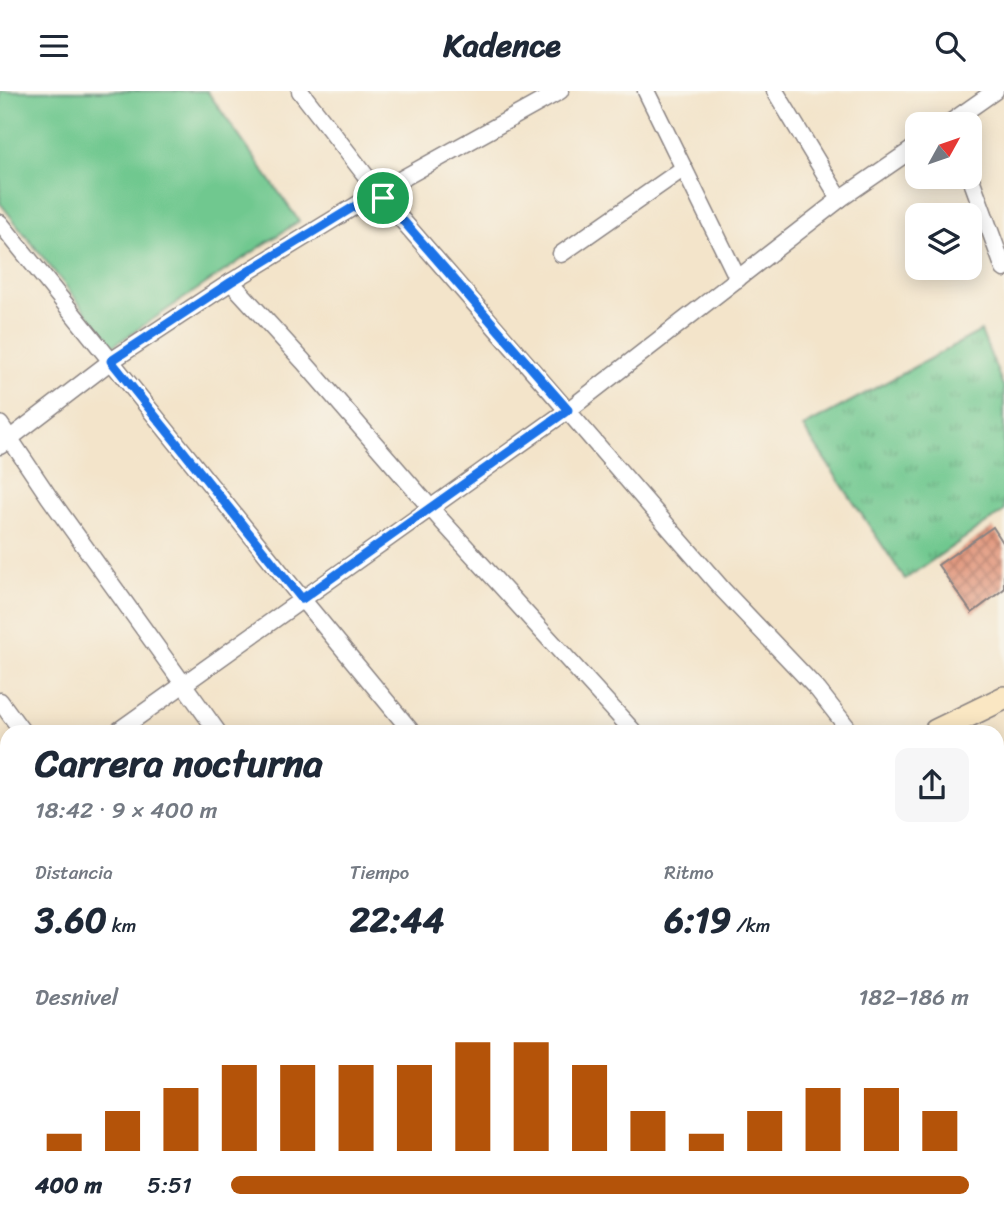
<!DOCTYPE html>
<html lang="es">
<meta charset="utf-8">
<style>
:root{--surface:#fff;--page:#f6f6f7;--text:#1f2937;--muted:#747a83;--accent:#b45309}
body{margin:0;font-family:Sriracha,sans-serif;background:var(--page);color:var(--text);height:100vh;display:flex;flex-direction:column;font-size:26px;white-space:nowrap}
*{box-sizing:border-box;margin:0}
p{font-size:23px;color:var(--muted)}
.icon{flex:none;width:38px;height:38px;fill:none;stroke:currentColor;stroke-width:2;stroke-linecap:round;stroke-linejoin:round}
.map{position:relative;flex:1;overflow:hidden}
.sheet{position:absolute;left:0px;top:634px;width:1004px;height:502px;display:flex;flex-direction:column;background:var(--surface);border-radius:21px 21px 0 0;box-shadow:0 4px 18px #0003}
.sheet>*{flex:none}
.needle{width:46px;rotate:50deg}
.controls{position:absolute;left:905px;top:21px;display:grid;gap:14px}
.controls a{display:grid;place-items:center;width:77px;height:77px;border-radius:14px;background:var(--surface);box-shadow:0 4px 18px #0003;font-size:35px}
.pin{position:absolute;display:grid;place-items:center;width:60px;height:60px;color:#fff;margin:-30px;border:4px solid #fff;border-radius:50%;box-shadow:0 2px 7px #0007}
.round{display:grid;place-items:center;flex:none;width:74px;height:74px;border-radius:14px;background:var(--page)}
.headline{display:flex;align-items:center;justify-content:space-between;height:119px;padding:0 35px}
h1{font-size:38px;font-weight:800;line-height:52px}
.figures{display:grid;grid-template-columns:repeat(3,1fr);gap:10px;height:119px;padding:7px 35px}
.figures div{display:grid;align-content:center}
.figures b{font-size:35px;font-weight:800}
.figures small{font-size:19px;font-weight:400}
.figures p{font-size:19px}
.chart{height:196px;padding:14px 35px}
.chart p{display:flex;justify-content:space-between}
.chart svg{width:100%;height:126px;margin-top:7px;stroke:var(--accent);stroke-width:6}
ul{padding:0 35px;list-style:none;font-size:23px}
li{display:grid;grid-template-columns:112px 84px 1fr;align-items:center;height:52px}
li i{height:18px;border-radius:9px;background:var(--accent)}
header{display:flex;justify-content:space-between;align-items:center;height:91px;padding:0 35px;background:var(--surface);font-size:32px;font-weight:800}
.map>svg:first-child{display:block}
.park{fill:url(#park-tufts);stroke:#487565;stroke-width:2}
.pitch{fill:#6fc88f;stroke:#487565;stroke-width:2}
.building{fill:url(#building-cross-hatch)}
.lines{fill:none;stroke-linecap:round;stroke-linejoin:round}
.street-casing{stroke:#8a8382;stroke-width:19}
.secondary-casing{stroke:#8a8382;stroke-width:26}
.street{stroke:#fff;stroke-width:16}
.secondary{stroke:#fae7c3;stroke-width:23}
.route-casing{stroke:#fff;stroke-width:14}
.route{stroke:#1a73e8;stroke-width:9}
</style>
<header><svg class="icon" aria-label="menu" viewBox="0 0 24 24"><path d="M4 6h16M4 12h16M4 18h16"/></svg>Kadence<svg class="icon" aria-label="search" viewBox="0 0 24 24"><circle cx="10" cy="10" r="6"/><path d="M15 15l6 6"/></svg></header>
<div class="map">
<svg width="1004" height="1135" viewBox="0 0 1004 1135">
<defs>
<pattern id="park-tufts" width="24" height="20" patternUnits="userSpaceOnUse" patternTransform="scale(1.75)"><rect width="24" height="20" fill="#6fc88f"/><path d="M3 7l-1-3M5 7V3M7 7l1-3M15 17l-1-3M17 17v-4M19 17l1-3" fill="none" stroke="#5ba276"/></pattern>
<pattern id="building-cross-hatch" width="8" height="8" patternUnits="userSpaceOnUse" patternTransform="scale(1.75)"><rect width="8" height="8" fill="#e29a80"/><path d="M0 0l8 8M0 8l8-8" fill="none" stroke="#b77d6a"/></pattern>
</defs>
<rect width="100%" height="100%" fill="#f7f3e8"/>
<filter id="ink" filterUnits="userSpaceOnUse"><feTurbulence type="fractalNoise" baseFrequency=".0143" numOctaves="2"/><feDisplacementMap in="SourceGraphic" scale="14" xChannelSelector="R" yChannelSelector="G"/><feConvolveMatrix kernelMatrix="1 2 1 2 8 2 1 2 1" color-interpolation-filters="sRGB"/></filter>
<filter id="wash" filterUnits="userSpaceOnUse"><feTurbulence type="fractalNoise" baseFrequency=".00686" numOctaves="4" result="noise"/><feDisplacementMap in="SourceGraphic" scale="28" xChannelSelector="R" yChannelSelector="G"/><feGaussianBlur stdDeviation="1.57" result="paint"/><feColorMatrix in="noise" values="0 0 0 0 0 0 0 0 0 0 0 0 0 0 0 0 0 1.4 0 .05"/><feComposite in="paint" operator="in"/></filter>
<g filter="url(#wash)">
<rect width="100%" height="100%" fill="#f3e4ca"/>
<path class="park" d="M981 240 1004 297V420L905 488 803 336Z"/>
<path class="pitch" d="M0 0H207L299 130 113 255 0 112Z"/>
<g id="blocks">
<path class="building" d="M993 436 1004 453V498L972 522 938 474Z"/>
</g>
</g>
<g filter="url(#ink)">
<use href="#blocks" fill-opacity="0" stroke="#8a8382" stroke-width="2"/>
<g class="lines">
<g class="street-casing">
<g id="street">
<path d="M300 0 383 107 723 499 818 599 850 640"/>
<path d="M646 0 738 188"/>
<path d="M775 0 840 108"/>
<path d="M948 33 995 0"/>
<path d="M970 85 1004 178"/>
<path d="M0 132 302 508 411 640"/>
<path d="M561 163 684 77"/>
<path d="M231 191 303 270 442 430 633 640"/>
<path d="M0 333 49 406 217 640"/>
<path d="M0 355 111 270 231 191 378 101 560 0"/>
<path d="M0 610 22 640"/>
<path d="M118 640 575 314 840 108 917 55"/>
<path d="M0 726 7 721"/>
<path d="M0 770 7 780"/>
<path d="M998 821 1004 835"/>
<path d="M998 952 1004 949"/>
<path d="M0 1010 7 1022"/>
<path d="M31 1129 34 1135"/>
<path d="M246 1129 249 1135"/>
<path d="M663 1129 666 1135"/>
<path d="M609 1135 623 1129"/>
</g>
</g>
<g class="secondary-casing">
<g id="secondary">
<path d="M936 640 1004 607"/>
<path d="M0 1068 7 1064"/>
</g>
</g>
<use href="#street" class="street"/>
<use href="#secondary" class="secondary"/>
</g>
</g>
<g class="lines" filter="url(#ink)">
<g class="route-casing">
<path id="route" d="M378 101 568 319 302 508 111 270 231 191Z"/>
</g>
<use href="#route" class="route"/>
</g>
</svg>
<div class="controls">
<a><svg class="needle" viewBox="-14 -14 28 28"><path d="M0-13l5 13h-10z" fill="#e53935"/><path d="M0 13l5-13h-10z" fill="#747a83"/></svg></a>
<a><svg class="icon" aria-label="layers" viewBox="0 0 24 24"><path d="M12 4l9 5-9 5-9-5zM3 14l9 5 9-5"/></svg></a>
</div>
<div class="pin" style="left:383px;top:107px;background:#1e9e55"><svg class="icon" aria-label="arrive" viewBox="0 0 24 24"><path d="M6 21V4h12l-3 4 3 4H6"/></svg></div>
<section class="sheet">
<div class="headline"><div><h1>Carrera nocturna</h1><p>18:42 · 9 × 400 m</p></div><a class="round"><svg class="icon" aria-label="share" viewBox="0 0 24 24"><path d="M12 15V3M7 8l5-5 5 5M5 13v7h14v-7"/></svg></a></div>
<div class="figures">
<div><p>Distancia</p><b>3.60<small> km</small></b></div>
<div><p>Tiempo</p><b>22:44</b></div>
<div><p>Ritmo</p><b>6:19<small> /km</small></b></div>
</div>
<div class="chart"><p><span>Desnivel</span>182–186 m</p>
<svg viewBox="0 0 160 44" preserveAspectRatio="none"><path d="M5 44V38M15 44V30M25 44V22M35 44V14M45 44V14M55 44V14M65 44V14M75 44V6M85 44V6M95 44V14M105 44V30M115 44V38M125 44V30M135 44V22M145 44V22M155 44V30"/></svg>
</div>
<ul>
<li><b>400 m</b>5:51<i style="width:100%"></i></li>
</ul>
</section>
</div>
